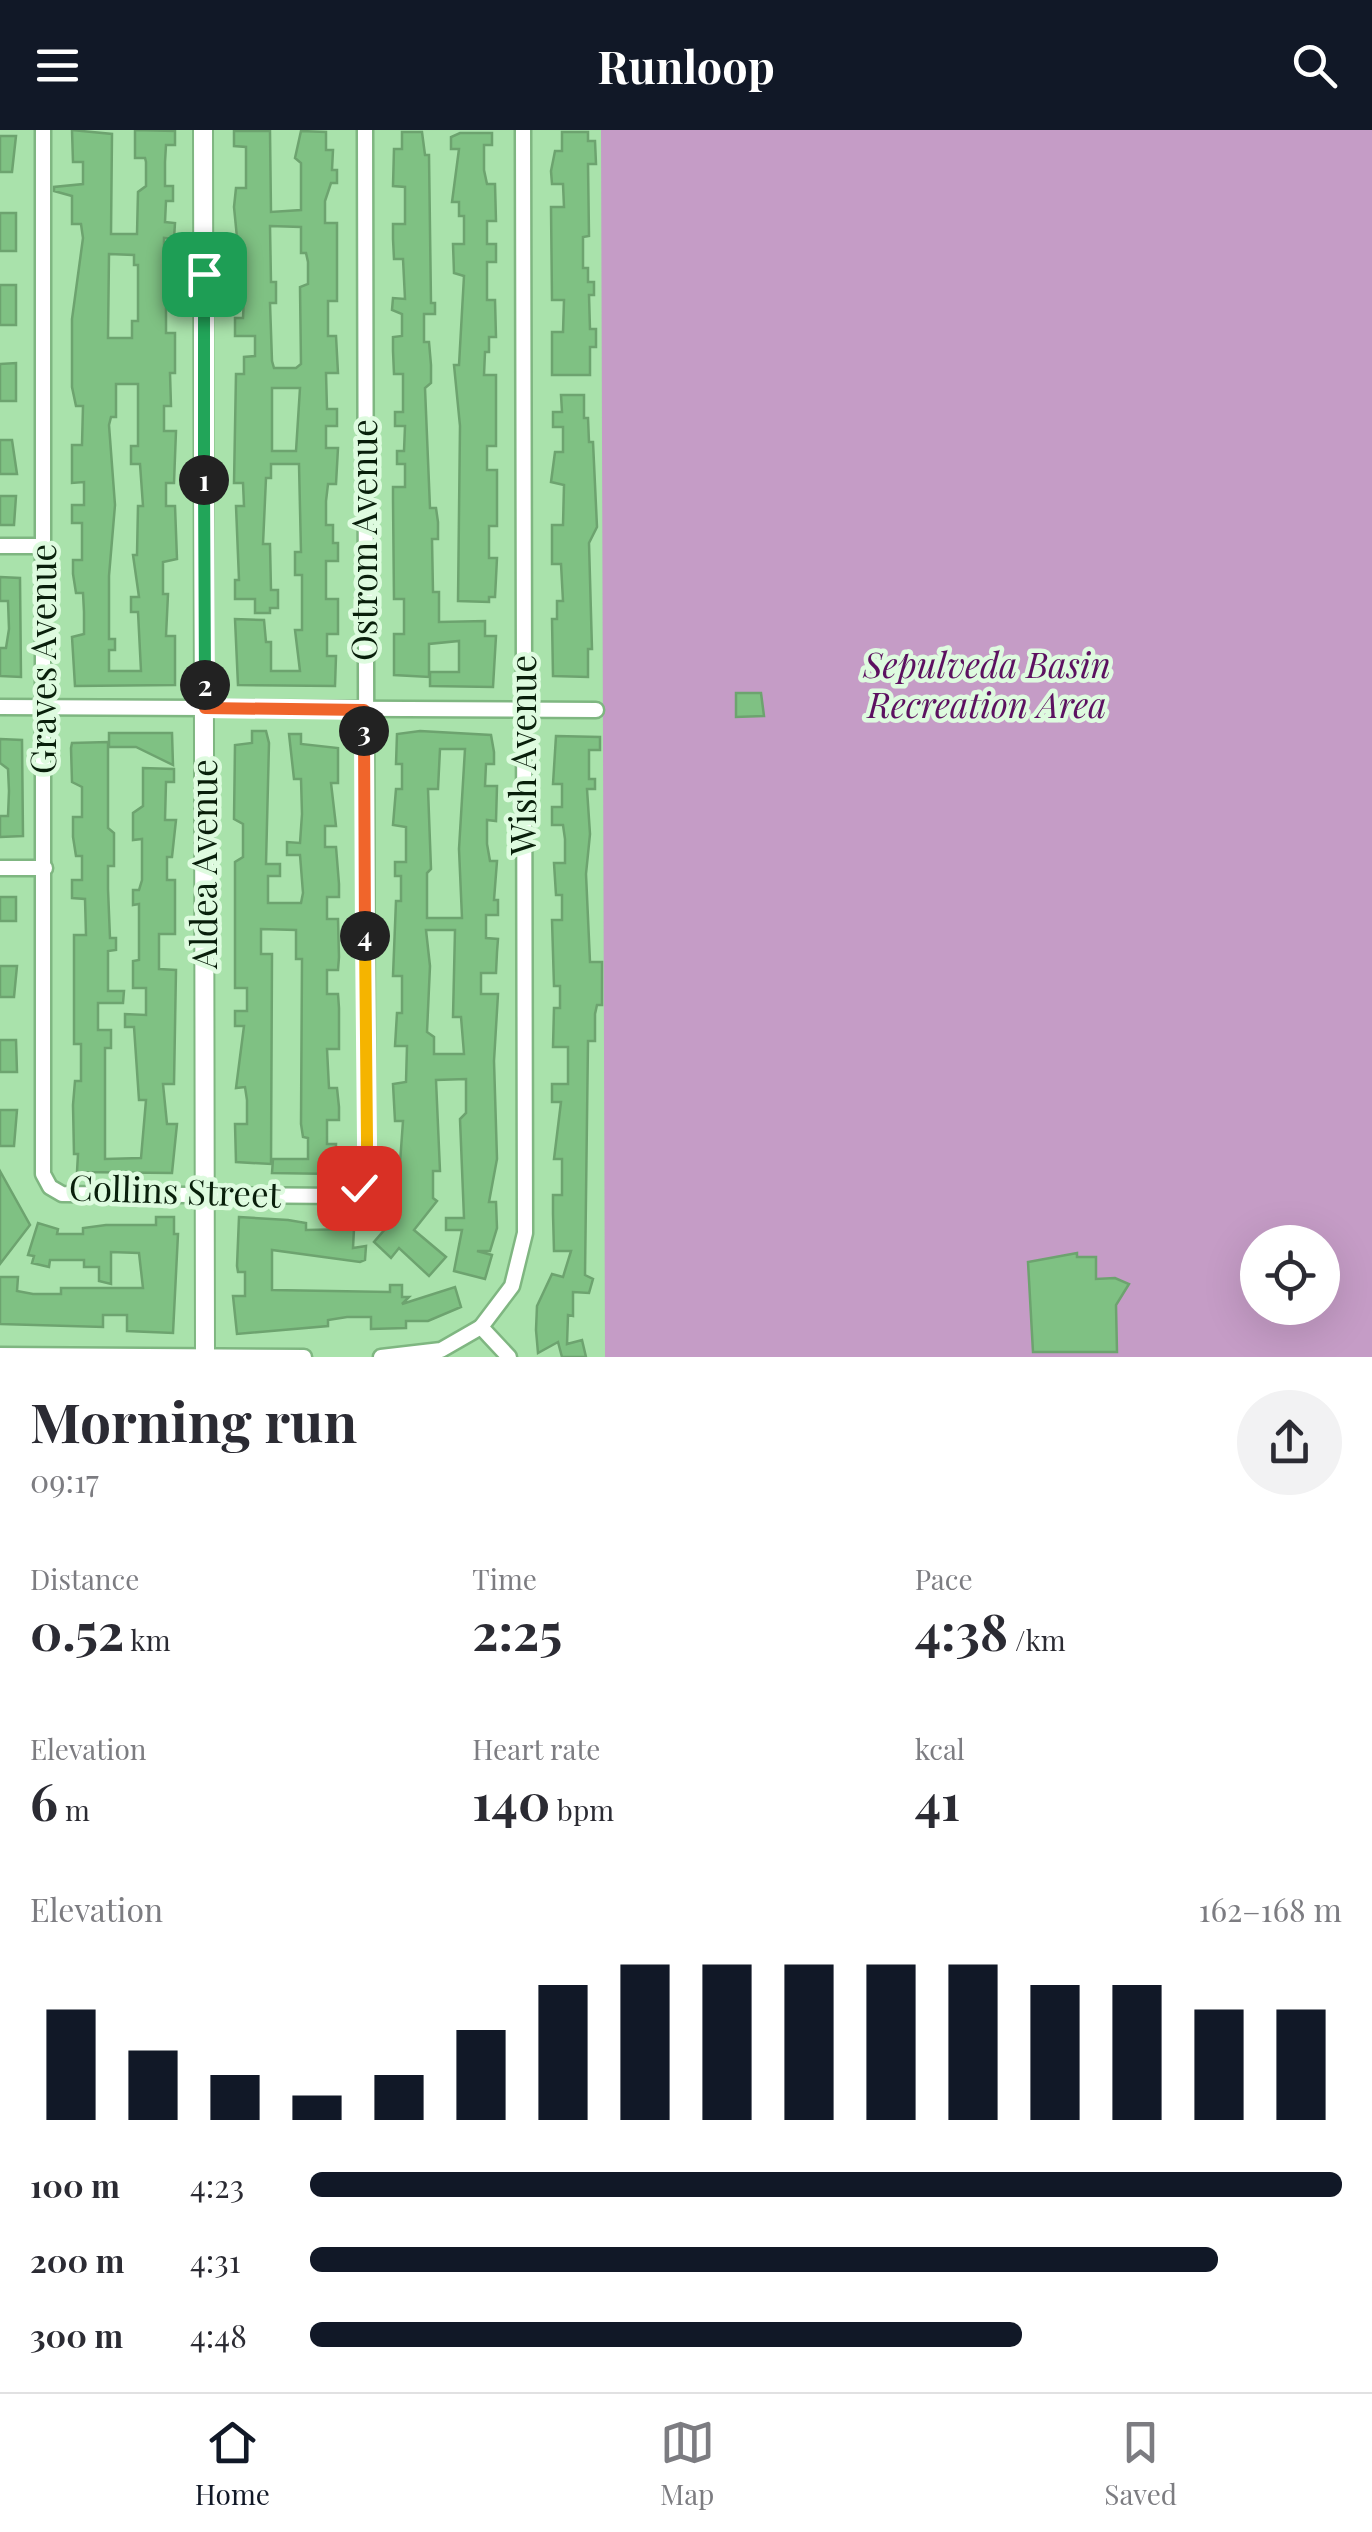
<!DOCTYPE html>
<meta charset="utf-8">
<style>
:root{--surface:#fff;--page:#f2f2f3;--text:#2b2b33;--muted:#7c7c81;--line:#e1e1e2;--accent:#111827}
body{margin:0;font-family:"Playfair Display",serif;background:var(--page);color:var(--text);height:100vh;display:flex;flex-direction:column;font-size:38px;white-space:nowrap}
*{box-sizing:border-box;margin:0}
p{font-size:32px;color:var(--muted)}
.icon{flex:none;width:55px;height:55px;fill:none;stroke:currentColor;stroke-width:2;stroke-linecap:round;stroke-linejoin:round}
.map{position:relative;height:1227px;overflow:hidden}
.panel{display:flex;flex-direction:column;background:var(--surface);flex:1}
.panel>*{flex:none}
.tools{position:absolute;left:1240px;top:1095px;display:grid;gap:20px}
.tools a{display:grid;place-items:center;width:100px;height:100px;border-radius:50%;background:var(--surface);box-shadow:0 10px 40px #0002;font-size:50px}
.pin{position:absolute;display:grid;place-items:center;width:85px;height:85px;color:#fff;margin:-42px;border-radius:20px;box-shadow:0 5px 15px #0006}
.km{position:absolute;width:50px;height:50px;margin:-25px;border-radius:50%;background:#222;color:#fff;font-size:28px;line-height:50px;text-align:center}
.round{display:grid;place-items:center;flex:none;width:105px;height:105px;border-radius:52px;background:var(--page)}
.headline{display:flex;align-items:center;justify-content:space-between;height:170px;padding:0 30px}
h1{font-size:55px;font-weight:700;line-height:75px}
.figures{display:grid;grid-template-columns:repeat(3,1fr);gap:15px;height:170px;padding:10px 30px}
.figures div{display:grid;align-content:center}
.figures b{font-size:50px;font-weight:700}
.figures small{font-size:28px;font-weight:400}
.figures p{font-size:28px}
.chart{height:280px;padding:20px 30px}
.chart p{display:flex;justify-content:space-between}
.chart svg{width:100%;height:180px;margin-top:10px;stroke:var(--accent);stroke-width:6}
ul{padding:0 30px;list-style:none;font-size:32px}
li{display:grid;grid-template-columns:160px 120px 1fr;align-items:center;height:75px}
li i{height:25px;border-radius:12px;background:var(--accent)}
header{display:flex;justify-content:space-between;align-items:center;height:130px;padding:0 30px;background:var(--accent);color:#fff;font-size:45px;font-weight:700}
.dock{display:flex;justify-content:space-around;align-items:center;height:140px;border-top:2px solid var(--line);background:var(--surface);font-size:28px;color:var(--muted)}
.dock a{display:grid;justify-items:center;gap:5px}
.dock .on{color:var(--accent)}
.map>svg:first-child{display:block}
.green{fill:#c59cc6;fill-rule:evenodd}
.building{fill:#7fc183;stroke:#6da36f;stroke-width:2.5;fill-rule:evenodd}
.lines{fill:none;stroke-linecap:round;stroke-linejoin:round}
.minor-casing{stroke:#7fb681;stroke-width:19}
.tertiary-casing{stroke:#7fb681;stroke-width:22}
.minor{stroke:#fff;stroke-width:14}
.tertiary{stroke:#fff;stroke-width:18}
.split-1-casing{stroke:#fff;stroke-width:20}
.split-2-casing{stroke:#fff;stroke-width:20}
.split-3-casing{stroke:#fff;stroke-width:20}
.split-4-casing{stroke:#fff;stroke-width:20}
.split-5-casing{stroke:#fff;stroke-width:20}
.split-6-casing{stroke:#fff;stroke-width:20}
.split-1{stroke:#22a559;stroke-width:12}
.split-2{stroke:#22a559;stroke-width:12}
.split-3{stroke:#f0652b;stroke-width:12}
.split-4{stroke:#f0652b;stroke-width:12}
.split-5{stroke:#f5b400;stroke-width:12}
.split-6{stroke:#f5b400;stroke-width:12}
.labels{text-anchor:middle;stroke-width:9;stroke-linejoin:round;paint-order:stroke}
.street-label{font-size:35px;fill:#091f0b;stroke:#defbdf}
.park-label{font-size:35px;font-style:italic;fill:#5c1160;stroke:#defbdf}
</style>
<header><svg class="icon" aria-label="menu" viewBox="0 0 24 24"><path d="M4 6h16M4 12h16M4 18h16"/></svg>Runloop<svg class="icon" aria-label="search" viewBox="0 0 24 24"><circle cx="10" cy="10" r="6"/><path d="M15 15l6 6"/></svg></header>
<div class="map">
<svg width="1372" height="1227" viewBox="0 0 1372 1227">
<rect width="100%" height="100%" fill="#a9e2ab"/>
<path class="green" d="M601 0H1372V1227H605ZM1258 1112H1322V1178H1258Z"/>
<g class="building">
<path d="M72 0 112 4 111 104H137L138 62 146 56V32L145 28H135V0L175 1V15H166L165 32V56H173V71H166L165 92 175 93 174 109 164 108V132L172 133 171 151H175V165L166 170V203H175V243H170L171 276H164V301H176L174 353H166V376H175L177 429 163 432V464H168L166 506H175V555L75 556 72 507 84 504V482L83 463H76L73 444V430H82V393H72V375H84V352L72 353V315H82L83 276H76L72 257V189L83 108 81 94H72V66L54 61V57L83 54V32H73ZM109 124 134 125V135H138V191H132V208H108ZM116 254H138V316H131V334H140L143 376H138L137 425H133L139 467H131V482H138L141 541H109V520H115V509H109V446L115 375 109 295 111 287H116Z"/>
<path d="M234 1H270L271 82 301 80V33L295 28 301 1 326 2V20H333L332 40H337V53H331L325 71V93H337V171H328V206H336L338 243H326L327 279H337V296H326V318H338L336 354H328L326 371V395H333V413H338V431H326V469H338V504H327V526H336L335 556 238 555 235 489 264 490 266 512H271V541H300L295 500H302V445H295V422H301L299 334H271V348H266L263 414H270L271 460H278V478H270V483H255V469H235V450H239L236 376H244L243 353H234L236 244H244V227L255 226V206H235V188H243L244 166H234V128H239L234 77 236 58H246V17L234 16ZM270 96 301 97V123H306L308 132V154L300 157 301 234 296 238H274L272 231 270 173H276V152H271ZM272 258H300L296 321H272Z"/>
<path d="M402 2H422L425 25H429L431 173H435V184H424V212H429L431 235V253L425 258 430 378H436L438 392V409H432L433 462H439V492L485 491V506H496L493 557 430 556V542H459V511L429 514V547L394 545V504H404V469H394L393 370V357H405V334H397V321H404L405 296H395V282H403V244H394L393 221V207L402 206V184L392 180 393 168 405 169 403 129H394L393 109V94H405V57L393 56 394 19H402Z"/>
<path d="M562 2H588V11H595L596 34H588L589 106 583 107V138H588V152H594V165H589L590 199H596V217H590V245H552V202H563L564 170H552L551 77H564L563 54H552L551 41 555 21H562Z"/>
<path d="M460 3H492V15H484V40L487 54H495L496 91H487V114H496V132H487V170H495L496 207H489V222H485L484 245H496V316H487V340H497V396H489V428H497L496 448 495 467H489V472L458 471 460 296 454 235H459L464 146 454 143 453 114H464V86H459V72H452L459 19H451V7Z"/>
<path d="M0 6H16L12 42H0Z"/>
<rect x="0" y="83" width="16" height="38"/>
<rect x="0" y="155" width="16" height="40"/>
<path d="M16 233V271H0V234Z"/>
<path d="M561 265H584V288H588L589 312H593L597 397 589 413 592 519H588V547L553 546 552 489H557V471H563L561 434H552V395H563L564 355 551 352 555 322H563V297H553V282H562Z"/>
<path d="M0 310H12L17 344H0Z"/>
<path d="M0 366H16L14 395H0Z"/>
<path d="M0 447 20 448 21 547 0 546V518H6L9 499 8 471H0Z"/>
<path d="M736 563H761L764 586 736 587Z"/>
<path d="M252 601H266L269 613 266 734H280V746H268V773H301L303 763 300 725H287V712L300 713 302 684 301 649H294L289 604H301V614L338 618V653H331L336 696H325V717H336L339 754V767H327V789H338L339 827 338 840H327V864H338L339 878V919H327L329 958H337L339 977V990H327V1014H336L335 1044 272 1043 273 1029H308V1008L303 1007 301 994 302 829H296V800L261 799V824H272L271 1034 236 1032 235 994H247V970L245 957 236 958 244 896H235V881H247V858H235V732L243 727V694L234 689 235 615 252 613Z"/>
<path d="M420 601 491 605 494 622V634H486L485 656H497L496 691 487 690V714L490 731H497L494 770H498V785H486V808L498 809 497 822 496 843H481V864H498L494 931 497 1029 489 1072H496L497 1098 490 1121H477L492 1125 485 1149 454 1141 462 1100H446V1088H464L460 989 466 983V949L436 950 440 1041H433V1068L437 1071 414 1100 446 1127 429 1146 399 1118 391 1128 374 1112 386 1098 377 1090 398 1061 403 991H395L393 954 406 952 407 916H395L397 883H402V846H393L396 771H401V746H395V732H406V697L393 695 396 659H402V634H396L397 604ZM440 619H465L459 719 462 788H427V743L431 739 428 659H438ZM426 800H455L453 887H461L464 924H434V907L427 902 430 836Z"/>
<path d="M109 603H172L173 635 136 617H109Z"/>
<path d="M556 606 600 607V620H589V649H595V659H587L590 704 586 744 590 832H602V875H597L595 884V911H588L585 1145 593 1149 589 1163 573 1162V1186L568 1185 567 1214 582 1210 586 1227H562L558 1212 538 1223 536 1200 537 1176 552 1144 563 1147 571 1121H554L553 1084V1065H562V1029H554L561 972H552V954H568V917H553L554 878H560V856H554L552 790H562V765H556L554 733H565V709L563 695H552V677H562V654H553Z"/>
<path d="M0 609 22 610 23 706 0 707V686H8L9 661 8 639 0 633Z"/>
<path d="M108 612V698L114 703V736H108V759L110 808H116V820L108 821V861H124L123 873H98V900H111V918H105V1029L141 1028 146 970H139L134 897H125V884L146 885V858H133V831L139 830V774L133 775V760H139L142 750V709L133 710V683L143 676V638L174 639V652H166L165 690H176L172 727H167V750H175V804H159V839L176 840 174 954H163L167 994H177L172 1043 77 1042 78 1024H74L73 975 75 951H81V914H74V805H86L85 769 72 768V750H82V726H76L73 707V687H82V657L72 652 71 618 72 613Z"/>
<rect x="0" y="767" width="16" height="24"/>
<path d="M0 836H17L14 867H0Z"/>
<path d="M0 910H16L17 942H0Z"/>
<path d="M0 980H17L14 1016H0Z"/>
<path d="M0 1041 30 1095 0 1134Z"/>
<path d="M156 1087H174V1104H178L173 1203 127 1201V1185H103V1197L0 1194V1147H18L17 1161 33 1164H61V1158H143L139 1123 111 1122V1154L99 1151V1137H84V1130H50L49 1137 32 1133 34 1126 28 1125 38 1093 58 1099 57 1104H83V1098L106 1095H156Z"/>
<path d="M239 1087 288 1090 306 1093V1100L354 1099 353 1118 366 1116 365 1130 360 1132 272 1120V1160L390 1162V1155H402V1167H409L402 1174 455 1157 461 1177 428 1191H406V1198L371 1199V1187H347L328 1190V1196L237 1204 233 1166H245V1142H238L237 1136Z"/>
<path d="M1077 1123V1127H1096V1149L1115 1148 1129 1154 1116 1175 1117 1222H1033L1028 1132Z"/>
</g>
<g class="lines">
<g class="minor-casing">
<g id="minor">
<path d="M43 0V1044L50 1057 62 1064 344 1066 359 1058 367 1042 365 0"/>
<path d="M0 416H44"/>
<path d="M0 577 596 580"/>
<path d="M0 738H45"/>
<path d="M0 1225 304 1227"/>
<path d="M381 1227 441 1220 481 1197"/>
<path d="M509 1227 481 1197 512 1156 525 1103 523 0"/>
</g>
</g>
<g class="tertiary-casing">
<path id="tertiary" d="M203 0 205 1227"/>
</g>
<use href="#minor" class="minor"/>
<use href="#tertiary" class="tertiary"/>
</g>
<g class="lines">
<g class="split-1-casing">
<path id="split-1" d="M204 144V350"/>
</g>
<g class="split-2-casing">
<path id="split-2" d="M204 350 205 555"/>
</g>
<g class="split-3-casing">
<path id="split-3" d="M205 555V578L364 580V601"/>
</g>
<g class="split-4-casing">
<path id="split-4" d="M364 601 365 806"/>
</g>
<g class="split-5-casing">
<path id="split-5" d="M365 806 367 1011"/>
</g>
<g class="split-6-casing">
<path id="split-6" d="M359 1058 367 1042V1011"/>
</g>
<use href="#split-1" class="split-1"/>
<use href="#split-2" class="split-2"/>
<use href="#split-3" class="split-3"/>
<use href="#split-4" class="split-4"/>
<use href="#split-5" class="split-5"/>
<use href="#split-6" class="split-6"/>
</g>
<g class="labels">
<g class="street-label">
<text transform="translate(365 410) rotate(-90)" y="12">Ostrom Avenue</text>
<text transform="translate(44 529) rotate(-90)" y="12">Graves Avenue</text>
<text transform="translate(524 625) rotate(-90)" y="12">Wish Avenue</text>
<text transform="translate(205 734) rotate(-90)" y="12">Aldea Avenue</text>
<text transform="translate(175 1062) rotate(2)" y="12">Collins Street</text>
</g>
<g class="park-label">
<text x="987" y="548">Sepulveda Basin<tspan x="987" dy="40">Recreation Area</tspan></text>
</g>
</g>
</svg>
<div class="tools">
<a><svg class="icon" aria-label="locate" viewBox="0 0 24 24"><circle cx="12" cy="12" r="6"/><path d="M12 2v4M12 18v4M2 12h4M18 12h4"/></svg></a>
</div>
<div class="pin" style="left:204px;top:144px;background:#1e9e55"><svg class="icon" aria-label="arrive" viewBox="0 0 24 24"><path d="M6 21V4h12l-3 4 3 4H6"/></svg></div>
<div class="pin" style="left:359px;top:1058px;background:#d93025"><svg class="icon" aria-label="check" viewBox="0 0 24 24"><path d="M5 12l5 5 9-10"/></svg></div>
<b class="km" style="left:204px;top:350px">1</b>
<b class="km" style="left:205px;top:555px">2</b>
<b class="km" style="left:364px;top:601px">3</b>
<b class="km" style="left:365px;top:806px">4</b>
</div>
<section class="panel">
<div class="headline"><div><h1>Morning run</h1><p>09:17</p></div><a class="round"><svg class="icon" aria-label="share" viewBox="0 0 24 24"><path d="M12 15V3M7 8l5-5 5 5M5 13v7h14v-7"/></svg></a></div>
<div class="figures">
<div><p>Distance</p><b>0.52<small> km</small></b></div>
<div><p>Time</p><b>2:25</b></div>
<div><p>Pace</p><b>4:38<small> /km</small></b></div>
</div>
<div class="figures">
<div><p>Elevation</p><b>6<small> m</small></b></div>
<div><p>Heart rate</p><b>140<small> bpm</small></b></div>
<div><p>kcal</p><b>41</b></div>
</div>
<div class="chart"><p><span>Elevation</span>162–168 m</p>
<svg viewBox="0 0 160 44" preserveAspectRatio="none"><path d="M5 44V17M15 44V27M25 44V33M35 44V38M45 44V33M55 44V22M65 44V11M75 44V6M85 44V6M95 44V6M105 44V6M115 44V6M125 44V11M135 44V11M145 44V17M155 44V17"/></svg>
</div>
<ul>
<li><b>100 m</b>4:23<i style="width:100%"></i></li>
<li><b>200 m</b>4:31<i style="width:88%"></i></li>
<li><b>300 m</b>4:48<i style="width:69%"></i></li>
</ul>
</section>
<nav class="dock">
<a class="on"><svg class="icon" aria-label="home" viewBox="0 0 24 24"><path d="M3 11l9-7 9 7M6 9v11h12V9"/></svg>Home</a>
<a><svg class="icon" aria-label="map" viewBox="0 0 24 24"><path d="M3 6l6-2 6 2 6-2v14l-6 2-6-2-6 2zM9 4v14M15 6v14"/></svg>Map</a>
<a><svg class="icon" aria-label="saved" viewBox="0 0 24 24"><path d="M7 4h10v16l-5-4-5 4z"/></svg>Saved</a>
</nav>
